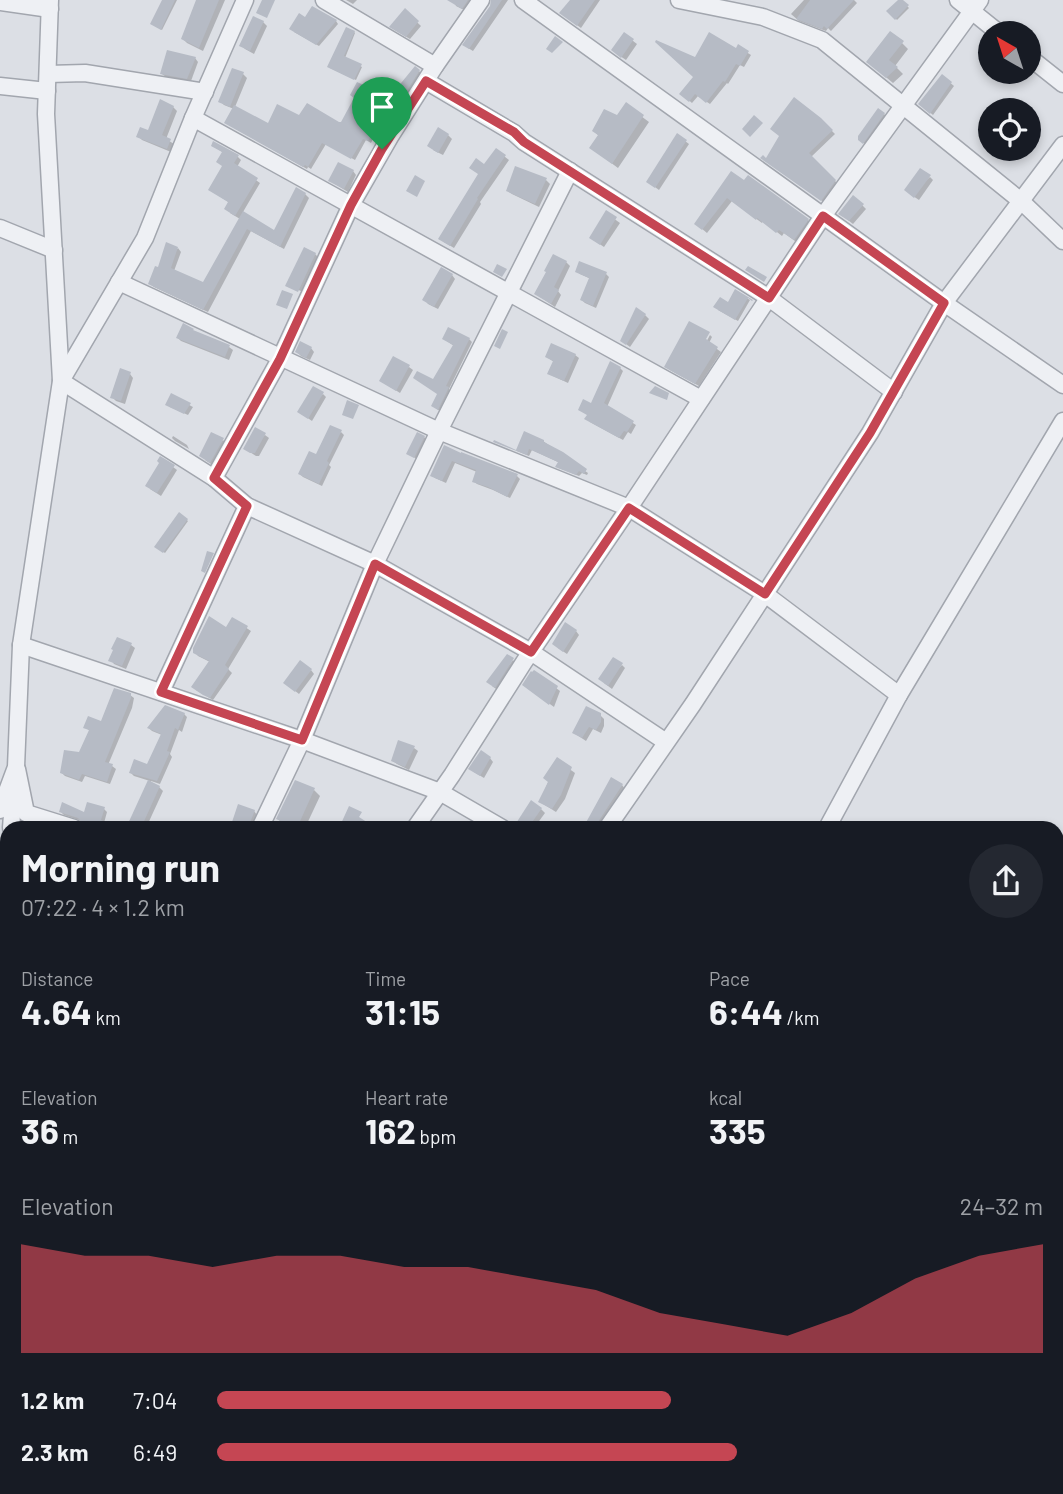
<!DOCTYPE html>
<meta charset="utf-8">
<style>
:root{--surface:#171b24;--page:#242831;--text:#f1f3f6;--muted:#9ea1a6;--accent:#c54653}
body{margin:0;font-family:Barlow,sans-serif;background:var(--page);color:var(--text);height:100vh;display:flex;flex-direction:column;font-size:26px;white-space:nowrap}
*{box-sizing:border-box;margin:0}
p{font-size:23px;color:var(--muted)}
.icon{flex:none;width:38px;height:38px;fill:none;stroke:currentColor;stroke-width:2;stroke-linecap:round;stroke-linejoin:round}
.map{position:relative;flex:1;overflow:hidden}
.sheet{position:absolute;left:0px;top:821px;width:1064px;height:674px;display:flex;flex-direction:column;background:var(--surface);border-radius:21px 21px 0 0;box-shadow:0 4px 10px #0003}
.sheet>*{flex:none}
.needle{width:46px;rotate:321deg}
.tools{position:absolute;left:978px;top:21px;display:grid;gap:14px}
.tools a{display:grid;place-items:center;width:63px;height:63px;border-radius:50%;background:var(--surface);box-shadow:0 4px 10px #0003;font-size:35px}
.pin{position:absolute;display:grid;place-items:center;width:60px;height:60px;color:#fff;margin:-72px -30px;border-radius:50% 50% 50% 0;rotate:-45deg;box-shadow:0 0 7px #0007}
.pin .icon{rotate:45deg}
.round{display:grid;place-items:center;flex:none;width:74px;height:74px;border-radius:37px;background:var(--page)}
.headline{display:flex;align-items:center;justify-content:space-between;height:119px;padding:0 21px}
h1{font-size:38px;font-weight:700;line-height:52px}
.stats{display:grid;grid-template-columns:repeat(3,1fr);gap:10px;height:119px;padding:7px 21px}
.stats div{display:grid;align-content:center}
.stats b{font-size:35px;font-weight:700}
.stats small{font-size:19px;font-weight:400}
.stats p{font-size:19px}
.chart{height:196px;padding:14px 21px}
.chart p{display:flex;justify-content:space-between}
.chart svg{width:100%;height:126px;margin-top:7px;fill:var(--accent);opacity:.7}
ul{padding:0 21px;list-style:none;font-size:23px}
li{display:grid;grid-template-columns:112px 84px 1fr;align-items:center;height:52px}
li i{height:18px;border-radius:9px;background:var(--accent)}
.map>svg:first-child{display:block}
.shadow{fill:#0003}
.building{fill:#b6bbc5}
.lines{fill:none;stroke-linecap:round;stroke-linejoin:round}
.minor-casing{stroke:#a2a6ae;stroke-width:19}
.minor{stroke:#eef0f4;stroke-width:16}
.route-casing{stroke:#fff;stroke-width:14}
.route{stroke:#c54653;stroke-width:9}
</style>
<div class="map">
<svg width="1063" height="1494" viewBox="0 0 1063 1494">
<rect width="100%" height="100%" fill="#dcdfe5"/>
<g class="shadow">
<path d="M164 0H177L162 30 154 25Z"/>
<path d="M206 0H225L203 51 187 43 183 39Z"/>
<path d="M346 0H357L353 4Z"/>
<path d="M454 0H474L466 11 456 6Z"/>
<path d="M492 0H508L473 51 468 48 491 7Z"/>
<path d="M573 0H600L581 28 567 18Z"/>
<path d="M804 0H854L857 3 831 31 828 28 826 31 799 21 791 14Z"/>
<path d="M901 0 909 8 897 20 889 11Z"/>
<path d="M405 11 421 26 410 39 395 30Z"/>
<path d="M306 19 336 21 338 24 319 46 294 32Z"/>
<path d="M263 22 267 26 254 54 245 49 241 45Z"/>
<path d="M354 32 355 33 345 58 362 67 356 80 330 68Z"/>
<path d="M624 34 637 44 626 60 617 54Z"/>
<path d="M902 43 908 49 895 66 903 74 893 83 875 68Z"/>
<path d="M738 47 751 55 744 67 740 65 728 84 727 83 710 104 698 96 692 103 682 94 696 77V59L737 50Z"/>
<path d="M195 58 198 62 191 81 166 77 162 74Z"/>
<path d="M419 71 422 74 389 126 382 121 371 143 366 140 355 160 326 144 311 169 308 167 307 169 229 125 234 109 224 105 220 101 243 74 247 78 235 107 268 126 300 118 339 124 342 123 355 99 367 89 369 91 363 103 380 112Z"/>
<path d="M942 76 954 86 933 115 920 104Z"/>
<path d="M626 105 649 122 618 168 591 148 599 136 594 131 618 118Z"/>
<path d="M173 107 177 111 166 139 174 144 171 152 142 140 138 136 149 132Z"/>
<path d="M884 114 888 118 867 146 860 140Z"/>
<path d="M989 116 990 117V137L980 129Z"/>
<path d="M820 119 835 134 811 157 838 184 825 203 766 161 780 136Z"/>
<path d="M448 135 452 139 443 155 433 150Z"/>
<path d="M677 135 689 144 659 190 651 184Z"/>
<path d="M213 146 238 157 241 160 237 167 260 183 243 212 274 232 305 194 309 198 284 249 251 231 208 312 154 287 150 284 178 248 181 252 174 271 204 284 240 219 230 213V203L210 190 224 166V153Z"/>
<path d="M496 150 509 160 480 202 481 204 454 248 444 242 485 167Z"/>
<path d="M353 171 356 175 348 192 330 181Z"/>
<path d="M731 174 808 220 812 224 799 244 784 233 782 236 763 221 762 223 732 201 707 233 701 228Z"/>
<path d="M930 177 933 180 919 200 910 194Z"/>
<path d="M546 180 550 184 539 207 512 194 508 191Z"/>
<path d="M862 205 866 209 853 224 844 217Z"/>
<path d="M606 213 620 223 604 247 595 241Z"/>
<path d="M315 254 319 258 303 292 290 286Z"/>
<path d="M566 262 570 266 558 291 561 295 555 307 536 294Z"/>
<path d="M577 271 606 274 609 277 596 308 585 303 582 300 591 279 580 274Z"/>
<path d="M452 275 455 279 438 309 428 304 425 300Z"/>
<path d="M736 291 750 300 738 321 718 310 728 304Z"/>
<path d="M645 315 649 319 630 347 622 341Z"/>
<path d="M184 326 197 334 229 347 233 350 229 360 181 341 178 338Z"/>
<path d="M710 335 712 337 709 343 721 352 699 386 670 370 703 348Z"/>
<path d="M444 339H469L472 342 449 389 451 392 441 412 433 406 439 394 434 381 454 346Z"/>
<path d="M552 345 575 355 579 358 568 383 553 376 550 373 554 362 547 357Z"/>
<path d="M311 348 314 352 310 360 301 356 297 352Z"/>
<path d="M409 367 413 370 400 393 381 381Z"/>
<path d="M620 368 623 371 607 407 636 425 631 434 628 432 623 440 590 422 588 415 592 405Z"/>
<path d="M130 374 133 378 125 404 116 401 112 397Z"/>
<path d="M323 394 326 397 312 421 299 412Z"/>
<path d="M172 396 193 407 188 415 170 407Z"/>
<path d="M341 432 344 435 329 465 331 467 322 486 303 477 300 474Z"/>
<path d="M525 433 543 441 585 471 588 473 587 475 582 473 579 476 559 468 560 463 532 450 529 456 517 451Z"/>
<path d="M265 435 269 438 259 456H256L245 449Z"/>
<path d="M173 436 187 445 189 449 175 441 172 438Z"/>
<path d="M424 437 428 441 418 460 409 454Z"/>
<path d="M223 440 227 444 214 466 205 460Z"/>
<path d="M445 448 517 476 520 479 510 498 493 490 477 484 474 481 477 472 455 463 446 483 435 478 432 475Z"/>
<path d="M173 467 177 470 161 496 150 489Z"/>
<path d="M179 514 188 521 165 553 157 547Z"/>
<path d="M233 619 251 631 228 669 232 673 213 700 196 690 210 662 198 656 195 652 227 629Z"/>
<path d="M576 631 579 635 567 654 558 648Z"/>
<path d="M131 645 135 648 126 669 114 664 111 660Z"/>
<path d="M513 660 516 664 499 691 492 686Z"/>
<path d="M622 665 625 668 612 689 604 683Z"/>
<path d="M311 670 314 674 299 694 289 686Z"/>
<path d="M528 688H556L560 691 554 707Z"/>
<path d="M130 695 134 698 132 708 108 765 112 766 116 769 110 784 85 776 82 782 65 776 62 773 80 754 90 731 85 727 102 724Z"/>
<path d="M184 714 187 717 182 732 179 730 170 754 172 757 160 784 151 781 150 783 159 787 163 791 146 828H130L129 826 150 781 134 776 131 773 148 767 162 735 152 731 149 728Z"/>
<path d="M600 715 604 719V726L601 733 593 729 586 741 574 733Z"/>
<path d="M414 748 418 751 409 770 397 764 393 761Z"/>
<path d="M490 758 493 762 484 778 474 772Z"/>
<path d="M557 760 575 773 565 799 556 812 540 802Z"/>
<path d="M622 785 625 789 601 828H580L583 823 586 826Z"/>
<path d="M314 790 320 796 305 828H290L284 825 278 819Z"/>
<path d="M104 809 107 812 104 823 110 828 89 827 82 821 64 815 61 812 85 815Z"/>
<path d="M541 809 545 813 534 828H515Z"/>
<path d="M254 811 257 815 253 828H232Z"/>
<path d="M0 1045 7 1049V1093L0 1092Z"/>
<path d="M168 1488H184L180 1494H174L168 1490Z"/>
<path d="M546 1488 557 1494H543Z"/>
</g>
<g class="building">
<path d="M162 0H175L161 30 150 24Z"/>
<path d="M196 0H219L199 48 181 39Z"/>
<path d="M262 0H275L267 18 256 13Z"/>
<path d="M447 0H468L462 9Z"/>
<path d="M491 0H502L469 49 462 45 490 6Z"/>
<path d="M570 0H595L577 26 559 13Z"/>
<path d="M810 0H854L827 29 824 26 822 29 796 19Z"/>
<path d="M898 0H903L909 5 895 20 886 11Z"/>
<path d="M312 6 337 20 316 45 289 29 299 13 305 17Z"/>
<path d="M405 8 419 21 406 37 389 27Z"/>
<path d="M253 16 264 21 250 51 239 46Z"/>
<path d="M346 27 355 31 344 56 362 64 354 80 327 67Z"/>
<path d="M890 31 904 41 889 60 898 67 886 78 866 62Z"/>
<path d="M624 32 634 39 621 58 611 50Z"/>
<path d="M709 32 736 48 738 44 749 51 740 66 736 64 725 82 723 81 706 103 695 94 689 102 679 94 693 77 655 42 656 40 695 57Z"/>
<path d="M555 36 563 42 552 53 546 49Z"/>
<path d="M167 50 196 57 187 79 160 74Z"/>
<path d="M415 66 420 70 385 125 379 120 368 141 363 139 351 159 322 143 308 167 305 165 303 167 224 123 234 105 268 123 277 104 299 115 307 103 339 122H341L354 98 350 95 357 82 368 87 360 100 379 110Z"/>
<path d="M232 68 244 72 230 107 218 102Z"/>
<path d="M942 74 952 82 930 114 918 104Z"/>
<path d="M794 97 821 118 833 130 809 153 836 180 821 201 760 158 763 155 766 158 779 136 770 129Z"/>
<path d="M160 99 174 106 162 135 171 139 167 149 136 137 140 127 148 130Z"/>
<path d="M626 102 644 115 612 164 589 148 598 135 592 131 604 109 617 115Z"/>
<path d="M878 108 885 113 863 144 858 140V136Z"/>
<path d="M754 115 763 123 750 137 742 129Z"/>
<path d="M438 127 449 134 438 153 427 146Z"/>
<path d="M677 133 687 140 655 188 646 182Z"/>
<path d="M213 141 239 155 234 163 258 178 235 216 224 209 228 202 208 190 222 166 216 162 222 152 211 146Z"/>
<path d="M496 148 506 155 477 198 478 199 450 246 438 239 478 174 469 168 476 158 484 164Z"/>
<path d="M338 162 354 170 344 189 328 181Z"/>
<path d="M515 166 547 178 535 204 506 191Z"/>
<path d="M920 168 931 175 914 198 904 190Z"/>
<path d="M731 171 744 180 748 175 809 219 794 240 779 230 776 233 757 218 756 220 727 198 702 230 694 224Z"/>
<path d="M415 175 425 181 417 197 406 191Z"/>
<path d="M296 187 306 193 280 247 247 229 203 310 148 284 155 266 158 267 166 242 178 247 171 268 203 282 243 211 274 230Z"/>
<path d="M853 195 864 204 849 221 838 214Z"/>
<path d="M606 210 617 217 600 245 589 238Z"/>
<path d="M304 247 316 253 298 292 285 286Z"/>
<path d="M553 254 567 261 554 287 559 290 551 304 534 294 546 272 544 271Z"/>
<path d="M579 261 607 272 593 306 580 300 589 278 575 272Z"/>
<path d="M497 264 507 269 502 277 493 272Z"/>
<path d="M748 266 767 277 764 282 745 270Z"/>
<path d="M441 267 453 274 434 307 422 300Z"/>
<path d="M735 289 753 300 752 301 748 298 735 320 713 307 720 297 728 302Z"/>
<path d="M282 290 293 294 287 309 276 305Z"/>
<path d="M636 307 646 314 626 345 620 341Z"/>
<path d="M689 321 710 332 706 339 718 347 695 384 664 367Z"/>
<path d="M183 323 194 329 193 330 230 345 225 357 176 338Z"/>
<path d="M448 327 470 338 446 386 449 387 438 410 431 406 437 394 413 378 417 371 433 379 453 345 442 339Z"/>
<path d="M502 329 508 332 500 349 494 346Z"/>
<path d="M300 341 312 347 306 358 295 352Z"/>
<path d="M551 343 576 354 564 381 547 374 553 361 545 357Z"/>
<path d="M393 356 410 365 396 391 379 381Z"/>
<path d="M610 361 621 367 604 403 634 421 627 432 624 431 619 438 584 419 587 415 578 410 583 399 591 403Z"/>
<path d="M120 368 131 372 121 401 110 398Z"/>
<path d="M313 386 324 392 308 419 297 412Z"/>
<path d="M655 386 669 393 667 400 649 393Z"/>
<path d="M171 393 191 403 184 414 165 405Z"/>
<path d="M347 400 359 405 353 419 342 415Z"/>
<path d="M330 425 342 430 327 461 329 463 319 484 298 474 309 451 316 454Z"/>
<path d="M255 427 266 433 255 453H250L243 449Z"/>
<path d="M524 431 544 440V442L563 452 587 469 584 474 579 471 576 475 555 467 558 462 529 449 527 455 493 442 494 440 516 450Z"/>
<path d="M211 432 224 438 210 463 199 456Z"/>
<path d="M417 432 425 436 414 458 406 454Z"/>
<path d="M444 445 461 453V452L518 474 507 497 488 487 472 482 476 470 452 461 442 481 430 476Z"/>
<path d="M160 456 175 465 157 493 145 486 159 463 157 461Z"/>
<path d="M179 512 188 519 163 553 154 547Z"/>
<path d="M207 551 214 553 205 573 201 571Z"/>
<path d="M209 616 226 627 232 617 248 626 225 665 229 669 210 698 203 695 191 687 209 661 193 653V648Z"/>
<path d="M565 622 577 630 563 652 552 644Z"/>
<path d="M117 637 132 643 122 666 108 661 113 650 111 649Z"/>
<path d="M507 654 514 658 495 688 486 682Z"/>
<path d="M613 657 623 663 608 686 598 679Z"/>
<path d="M300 660 312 669 295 692 283 683Z"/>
<path d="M534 670 558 686 549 705 522 685 531 671 532 672Z"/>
<path d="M114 688 131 693V698L105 762 113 764 107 782 82 774 79 780 60 773 64 750 79 752 89 730 83 728 88 716 101 721Z"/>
<path d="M165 705 185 713 178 730 175 728 167 751 170 752 157 781 129 773 134 759 147 764 161 734 147 728Z"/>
<path d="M586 706 601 713V722L596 730 589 727 582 738 572 733Z"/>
<path d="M398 740 415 746 405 767 391 761Z"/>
<path d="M481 750 491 757 480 776 468 769Z"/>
<path d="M557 757 572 767 561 795 552 809 538 802 548 782 543 778Z"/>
<path d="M611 777 623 784 598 822 597 828H583Z"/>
<path d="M148 780 160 786 141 828H126Z"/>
<path d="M295 780 315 788 297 828 276 819Z"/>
<path d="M531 800 542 808 528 828H513Z"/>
<path d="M62 802 84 812 87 802 105 807 101 820 108 823 106 828 84 825 78 818 59 812Z"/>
<path d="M238 804 255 810 248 828H230Z"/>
<path d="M349 806 362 812 359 817 376 828H339Z"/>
</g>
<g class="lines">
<g class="minor-casing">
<g id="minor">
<path d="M245 0 193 118 145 238 61 381 214 478 247 506 375 564 531 652 666 742"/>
<path d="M324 0 435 66"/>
<path d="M523 0 944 303 1063 385"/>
<path d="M679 0 763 17 822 40 1021 201 1063 241"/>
<path d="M958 0 999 33"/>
<path d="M0 2 50 9"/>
<path d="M1029 57 1063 84"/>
<path d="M48 74 85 73 205 92"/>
<path d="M426 81 514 133 524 142 769 298 894 392"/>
<path d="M0 86 47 91"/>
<path d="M193 118 701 399"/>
<path d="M0 228 54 250"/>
<path d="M119 282 439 431 629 508 765 594 899 695"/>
<path d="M214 478 280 359 351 205 390 137 435 66 481 0"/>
<path d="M21 645 302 740 440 792 502 828"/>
<path d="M161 692 247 506"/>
<path d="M17 769 26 813 74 828"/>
<path d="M0 810 16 767 21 645 61 381 46 114 50 0"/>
<path d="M11 828 14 788"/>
<path d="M260 828 302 740 375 564 439 431 570 171"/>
<path d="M415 828 452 775 524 662 629 508 823 216 980 0"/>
<path d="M607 828 693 704 870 433 944 303 1063 145"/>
<path d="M827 828 899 695 1063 421"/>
<path d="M0 935 7 864"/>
<path d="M0 1031 7 1036"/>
</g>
</g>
<use href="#minor" class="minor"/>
</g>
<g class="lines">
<g class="route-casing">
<path id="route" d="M426 81 514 132 524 142 769 298 823 216 944 303 870 433 765 594 629 508 531 652 375 564 302 740 161 692 247 506 214 478 280 359 351 205 382 149Z"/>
</g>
<use href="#route" class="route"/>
</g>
</svg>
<div class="tools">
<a><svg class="needle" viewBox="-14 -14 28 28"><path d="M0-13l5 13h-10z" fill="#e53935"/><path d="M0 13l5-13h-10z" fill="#9ea1a6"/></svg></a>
<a><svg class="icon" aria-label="locate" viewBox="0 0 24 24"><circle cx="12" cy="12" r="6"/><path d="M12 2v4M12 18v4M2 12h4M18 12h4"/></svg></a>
</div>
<div class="pin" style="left:382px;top:149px;background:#1e9e55"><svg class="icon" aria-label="arrive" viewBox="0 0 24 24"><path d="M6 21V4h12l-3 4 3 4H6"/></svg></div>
<section class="sheet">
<div class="headline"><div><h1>Morning run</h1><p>07:22 · 4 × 1.2 km</p></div><a class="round"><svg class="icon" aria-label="share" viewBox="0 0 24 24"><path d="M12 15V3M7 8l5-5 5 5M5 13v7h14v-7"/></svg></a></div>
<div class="stats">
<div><p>Distance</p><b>4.64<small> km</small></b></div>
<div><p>Time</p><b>31:15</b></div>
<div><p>Pace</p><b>6:44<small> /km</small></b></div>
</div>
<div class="stats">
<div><p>Elevation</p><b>36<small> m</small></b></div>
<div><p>Heart rate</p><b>162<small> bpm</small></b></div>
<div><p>kcal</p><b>335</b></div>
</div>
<div class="chart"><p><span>Elevation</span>24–32 m</p>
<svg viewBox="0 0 160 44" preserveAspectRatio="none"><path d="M0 44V6L10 10L20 10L30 14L40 10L50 10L60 14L70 14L80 18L90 22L100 30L110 34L120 38L130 30L140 18L150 10L160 6V44z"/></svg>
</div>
<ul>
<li><b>1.2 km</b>7:04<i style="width:55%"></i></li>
<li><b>2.3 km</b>6:49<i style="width:63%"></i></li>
</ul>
</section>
</div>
